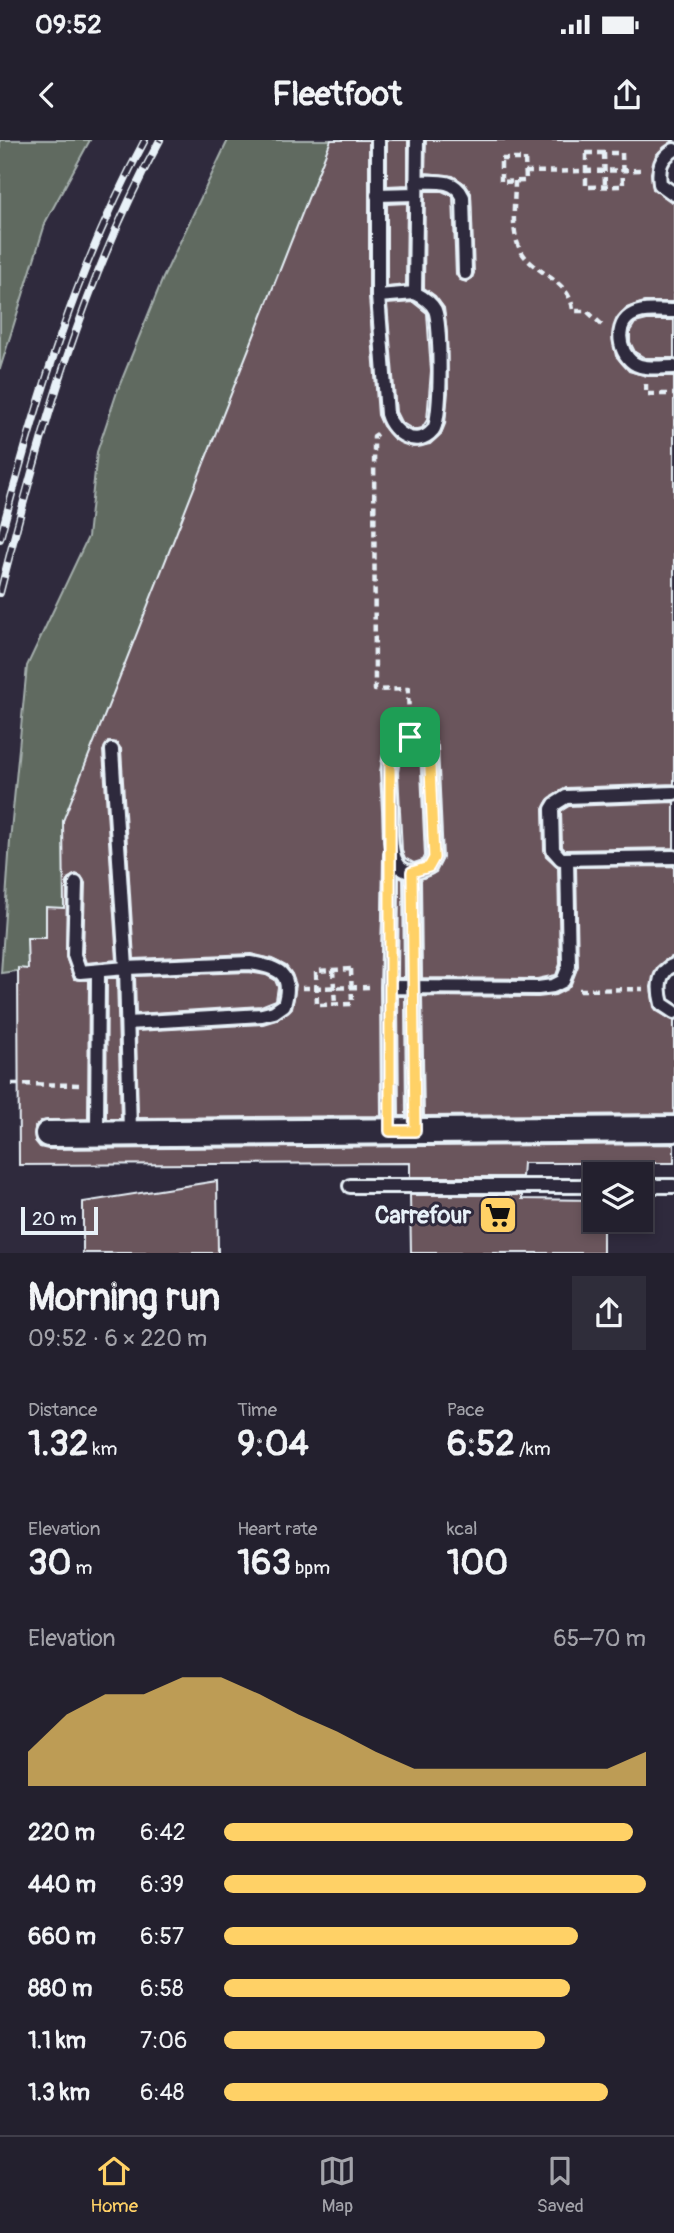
<!DOCTYPE html>
<meta charset="utf-8">
<style>
:root{--surface:#23202e;--page:#2f2d3a;--text:#f1f3f6;--muted:#a3a3aa;--line:#403e4a;--accent:#ffd166}
body{margin:0;font-family:Pangolin,sans-serif;background:var(--page);color:var(--text);height:100vh;display:flex;flex-direction:column;font-size:26px;white-space:nowrap}
*{box-sizing:border-box;margin:0}
p{font-size:23px;color:var(--muted)}
.icon{flex:none;width:38px;height:38px;fill:none;stroke:currentColor;stroke-width:2;stroke-linecap:round;stroke-linejoin:round}
.map{position:relative;height:1113px;overflow:hidden}
.details{display:flex;flex-direction:column;background:var(--surface);flex:1}
.details>*{flex:none}
.controls{position:absolute;left:583px;top:1022px;display:grid;gap:14px}
.controls a{display:grid;place-items:center;width:70px;height:70px;border-radius:0px;background:var(--surface);box-shadow:0 4px 10px #0003,0 0 0 2px var(--line);font-size:35px}
.scale{position:absolute;left:21px;bottom:18px;width:77px;box-sizing:border-box;padding-left:7px;border:4px solid #e8f1f8;border-top:0;font-size:19px;line-height:24px;white-space:nowrap;color:#e8f1f8;-webkit-text-stroke:5px #2f2a3d;paint-order:stroke}
.pin{position:absolute;display:grid;place-items:center;width:60px;height:60px;color:#fff;margin:-30px;border-radius:14px;box-shadow:0 4px 10px #0006}
.round{display:grid;place-items:center;flex:none;width:74px;height:74px;border-radius:0px;background:var(--page)}
.head{display:flex;align-items:center;justify-content:space-between;height:119px;padding:0 28px}
h1{font-size:38px;font-weight:700;line-height:52px}
.metrics{display:grid;grid-template-columns:repeat(3,1fr);gap:10px;height:119px;padding:7px 28px}
.metrics div{display:grid;align-content:center}
.metrics b{font-size:35px;font-weight:700}
.metrics small{font-size:19px;font-weight:400}
.metrics p{font-size:19px}
.chart{height:196px;padding:14px 28px}
.chart p{display:flex;justify-content:space-between}
.chart svg{width:100%;height:126px;margin-top:7px;fill:var(--accent);opacity:.7}
ul{padding:0 28px;list-style:none;font-size:23px}
li{display:grid;grid-template-columns:112px 84px 1fr;align-items:center;height:52px}
li i{height:18px;border-radius:9px;background:var(--accent)}
.status{display:flex;justify-content:space-between;align-items:center;height:49px;padding:0 35px;background:var(--surface);direction:ltr}
.status svg{height:19px;fill:currentColor}
header{display:flex;justify-content:space-between;align-items:center;height:91px;padding:0 28px;background:var(--surface);font-size:32px;font-weight:700}
.tabs{display:flex;justify-content:space-around;align-items:center;height:98px;border-top:2px solid var(--line);background:var(--surface);font-size:19px;color:var(--muted)}
.tabs a{display:grid;justify-items:center;gap:4px}
.tabs .current{color:var(--accent)}
.map>svg:first-child{display:block}
.green{fill:#606b60;stroke:#a4aeac;stroke-width:2}
.building{fill:#6b545c;stroke:#e8f1f8;stroke-width:2}
.lines{fill:none;stroke-linecap:round;stroke-linejoin:round}
.service-casing{stroke:#e8f1f8;stroke-width:18}
.minor-casing{stroke:#e8f1f8;stroke-width:30}
.path{stroke:#e8f1f8;stroke-width:4.5;stroke-dasharray:7 5;stroke-linecap:butt}
.service{stroke:#2f2a3d;stroke-width:12}
.minor{stroke:#2f2a3d;stroke-width:24}
.rail-casing{stroke:#e8f1f8;stroke-width:8}
.rail{stroke:#2f2a3d;stroke-width:5;stroke-dasharray:16;stroke-linecap:butt}
.route-casing{stroke:#fff;stroke-width:14}
.route{stroke:#ffd166;stroke-width:9}
.labels{text-anchor:middle;stroke-width:6;stroke-linejoin:round;paint-order:stroke}
.poi-label{font-size:24px;font-weight:bold;fill:#e8f1f8;stroke:#2f2a3d;text-anchor:end}
</style>
<div class="status"><b>09:52</b><svg viewBox="0 0 49 12"><path d="M0 12V9h3v3zM5 12V6h3v6zM10 12V3h3v9zM15 12V0h3v12zM26 1h20v11H26zM47 4h2v5h-2z"/></svg></div>
<header><svg class="icon" aria-label="back" viewBox="0 0 24 24"><path d="M15 5l-7 7 7 7"/></svg>Fleetfoot<svg class="icon" aria-label="share" viewBox="0 0 24 24"><path d="M12 15V3M7 8l5-5 5 5M5 13v7h14v-7"/></svg></header>
<div class="map">
<svg width="674" height="1113" viewBox="0 0 674 1113">
<rect width="100%" height="100%" fill="#2f2a3d"/>
<filter id="ink" filterUnits="userSpaceOnUse"><feTurbulence type="fractalNoise" baseFrequency=".0143" numOctaves="2"/><feDisplacementMap in="SourceGraphic" scale="14" xChannelSelector="R" yChannelSelector="G"/><feConvolveMatrix kernelMatrix="1 2 1 2 8 2 1 2 1" color-interpolation-filters="sRGB"/></filter>
<g filter="url(#ink)">
<g class="green">
<path d="M0 0H90L46 81 0 229Z"/>
<path d="M228 0H337L314 146 65 687 66 772 49 804 30 829 1 833 10 701 27 526 88 397 97 312 118 249 163 138Z"/>
</g>
<g class="building">
<path d="M331 0H369V157L378 275 383 286 394 299 413 307 430 304 441 294 445 284 448 252 447 193 444 168 435 156 424 148 425 51H442L453 56 456 134 460 140 466 142 472 138 474 133 471 53 465 44 453 36 425 33 426 0H674L656 15 651 33 653 49 674 63V162H644L626 168 617 178 612 196 616 216 629 231 647 236H674V644L566 648 548 660 543 669 544 710 546 716 558 727 560 824 556 835 537 839 422 838 421 739 436 732 443 718 438 606 429 593 412 588 392 596 384 608 380 632 384 709 380 847 381 976 138 978 136 891 263 884 276 880 292 868 296 845 292 834 286 826 272 819 251 814 134 819 121 609 116 603 108 602 103 611 117 820 86 823 83 814 85 743 81 736 76 734 69 738 67 743 66 817 74 839 89 840 88 979 41 981 35 987V1001L40 1007 48 1009 674 1004V1023H523L522 1037H410V1023L19 1025 18 828 28 829 27 798H46V767L64 768 63 681Z"/>
<path d="M387 0H408V45L387 46Z"/>
<path d="M407 63 406 145 387 147V64Z"/>
<path d="M413 162 427 173 431 231 427 280 422 288 414 290 401 282 396 272 387 164Z"/>
<path d="M647 180H674V218H645L635 212 630 202V191L635 183Z"/>
<path d="M411 606 420 610 425 716 423 720 414 723 405 718 402 711 398 632 401 614Z"/>
<path d="M674 662V708L565 710 562 707 561 671 569 666Z"/>
<path d="M674 726V816L664 821 657 827 651 847 654 867 657 871 674 881V974L424 976 422 856 538 857 555 855 567 849 571 844 578 826 576 727Z"/>
<path d="M399 737 403 739 404 838H398Z"/>
<path d="M249 832 266 835 275 840 278 847 276 860 261 866 136 874 135 836Z"/>
<path d="M107 838H117L121 979H106Z"/>
<path d="M398 856H405L406 976H399Z"/>
<path d="M217 1041 218 1113H83V1062Z"/>
<path d="M410 1055H522V1059L595 1060V1088H603V1113H411Z"/>
</g>
<g class="lines">
<g class="service-casing">
<g id="service">
<path d="M378 0V156L387 274C393 294 417 309 433 290 442 280 441 184 435 170 431 162 423 157 415 153L417 0"/>
<path d="M674 10C660 18 658 28 660 44L674 54"/>
<path d="M416 42C434 42 455 38 463 57L465 133"/>
<path d="M377 55 416 54"/>
<path d="M378 156 415 153"/>
<path d="M674 171C660 171 642 168 630 176 612 188 621 221 640 226 650 229 664 227 674 227"/>
<path d="M410 597 423 600 429 606 434 718 429 727C384 749 391 689 391 663 390 645 385 619 396 604Z"/>
<path d="M112 610 126 828 250 823C278 827 294 833 284 865L274 872 262 875 128 883"/>
<path d="M674 653 566 657 555 664 552 669 553 710 561 719 674 717"/>
<path d="M412 732 415 991"/>
<path d="M76 743 74 815 80 832 126 828 130 992"/>
<path d="M674 825C657 832 658 849 662 864L674 872"/>
<path d="M389 847 391 714"/>
<path d="M390 991 389 847 538 848 553 846 563 841 569 826 567 719"/>
<path d="M97 993 98 831"/>
<path d="M350 1046H595"/>
<path d="M640 1046H674"/>
</g>
</g>
<g class="minor-casing">
<path id="minor" d="M48 994 674 989"/>
</g>
<g class="path">
<path d="M586 13H622L623 46 586 47Z"/>
<path d="M604 13 605 46"/>
<path d="M501 19H525L526 41 501 42Z"/>
<path d="M525 32 643 30"/>
<path d="M515 41C515 63 510 92 521 111 534 134 571 140 573 171H587L602 185"/>
<path d="M646 244V254H674"/>
<path d="M377 294 374 296 375 550 408 549 409 579"/>
<path d="M351 829 352 864 317 865 316 831Z"/>
<path d="M333 830 335 865"/>
<path d="M302 848 371 847"/>
<path d="M579 850 643 849"/>
<path d="M12 944 81 945"/>
</g>
<use href="#service" class="service"/>
<use href="#minor" class="minor"/>
<g class="rail-casing">
<g id="rail">
<path d="M0 399C36 262 77 126 145 0"/>
<path d="M0 453C39 298 83 140 160 0"/>
</g>
</g>
<use href="#rail" class="rail"/>
</g>
</g>
<g class="lines" filter="url(#ink)">
<g class="route-casing">
<path id="route" d="M410 597 424 600 429 606 434 718 429 727 412 732 415 991H390V616L396 604Z"/>
</g>
<use href="#route" class="route"/>
</g>
<defs>
<g id="supermarket-square" transform="scale(2.0125)"><rect x="-9" y="-9" width="18" height="18" rx="4" fill="#ffd166" stroke="#2f2a3d"/><path d="M-6-5.5h2.5l.6 2H6L4.5 2H-2.5L-4.4-4H-6ZM-1.5 3.2a1.3 1.3 0 1 0 .1 0ZM3 3.2a1.3 1.3 0 1 0 .1 0Z" fill="#111"/></g>
</defs>
<g fill-rule="evenodd">
<use href="#supermarket-square" x="498" y="1075"/>
</g>
<g class="labels">
<g class="poi-label">
<text x="471" y="1083">Carrefour</text>
</g>
</g>
</svg>
<div class="controls">
<a><svg class="icon" aria-label="layers" viewBox="0 0 24 24"><path d="M12 4l9 5-9 5-9-5zM3 14l9 5 9-5"/></svg></a>
</div>
<div class="scale">20 m</div>
<div class="pin" style="left:410px;top:597px;background:#1e9e55"><svg class="icon" aria-label="arrive" viewBox="0 0 24 24"><path d="M6 21V4h12l-3 4 3 4H6"/></svg></div>
</div>
<section class="details">
<div class="head"><div><h1>Morning run</h1><p>09:52 · 6 × 220 m</p></div><a class="round"><svg class="icon" aria-label="share" viewBox="0 0 24 24"><path d="M12 15V3M7 8l5-5 5 5M5 13v7h14v-7"/></svg></a></div>
<div class="metrics">
<div><p>Distance</p><b>1.32<small> km</small></b></div>
<div><p>Time</p><b>9:04</b></div>
<div><p>Pace</p><b>6:52<small> /km</small></b></div>
</div>
<div class="metrics">
<div><p>Elevation</p><b>30<small> m</small></b></div>
<div><p>Heart rate</p><b>163<small> bpm</small></b></div>
<div><p>kcal</p><b>100</b></div>
</div>
<div class="chart"><p><span>Elevation</span>65–70 m</p>
<svg viewBox="0 0 160 44" preserveAspectRatio="none"><path d="M0 44V32L10 19L20 12L30 12L40 6L50 6L60 12L70 19L80 25L90 32L100 38L110 38L120 38L130 38L140 38L150 38L160 32V44z"/></svg>
</div>
<ul>
<li><b>220 m</b>6:42<i style="width:97%"></i></li>
<li><b>440 m</b>6:39<i style="width:100%"></i></li>
<li><b>660 m</b>6:57<i style="width:84%"></i></li>
<li><b>880 m</b>6:58<i style="width:82%"></i></li>
<li><b>1.1 km</b>7:06<i style="width:76%"></i></li>
<li><b>1.3 km</b>6:48<i style="width:91%"></i></li>
</ul>
</section>
<nav class="tabs">
<a class="current"><svg class="icon" aria-label="home" viewBox="0 0 24 24"><path d="M3 11l9-7 9 7M6 9v11h12V9"/></svg>Home</a>
<a><svg class="icon" aria-label="map" viewBox="0 0 24 24"><path d="M3 6l6-2 6 2 6-2v14l-6 2-6-2-6 2zM9 4v14M15 6v14"/></svg>Map</a>
<a><svg class="icon" aria-label="saved" viewBox="0 0 24 24"><path d="M7 4h10v16l-5-4-5 4z"/></svg>Saved</a>
</nav>
